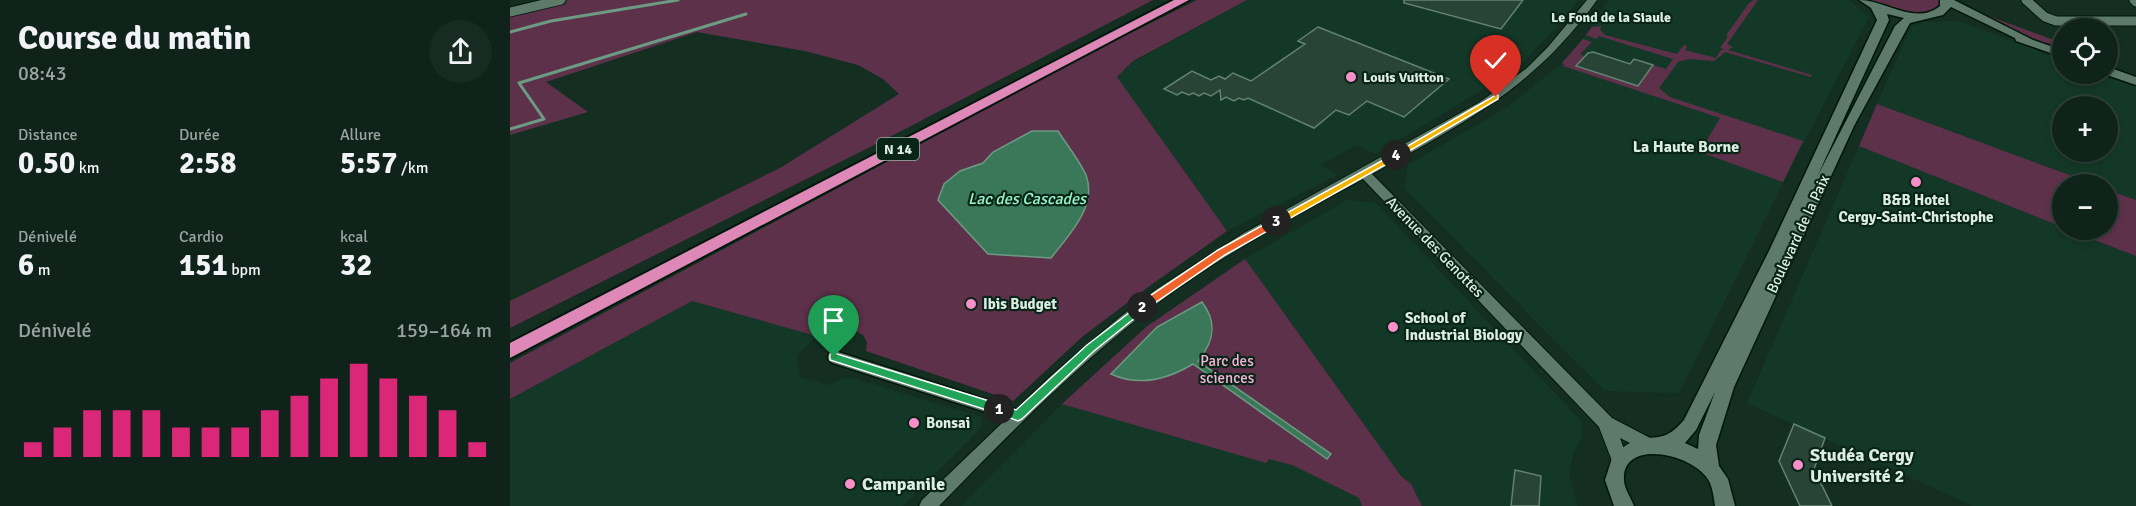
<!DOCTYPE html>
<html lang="fr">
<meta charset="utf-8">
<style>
:root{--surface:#0f231a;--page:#182b23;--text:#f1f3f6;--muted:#9ba4a2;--line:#2f4039;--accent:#db2777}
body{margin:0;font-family:Signika,sans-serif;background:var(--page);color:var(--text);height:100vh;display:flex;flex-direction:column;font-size:22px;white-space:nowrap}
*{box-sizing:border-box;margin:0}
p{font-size:20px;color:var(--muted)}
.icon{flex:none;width:33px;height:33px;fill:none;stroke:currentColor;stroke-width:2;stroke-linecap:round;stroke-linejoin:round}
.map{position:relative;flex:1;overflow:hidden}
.side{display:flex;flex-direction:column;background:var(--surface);width:510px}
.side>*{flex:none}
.tools{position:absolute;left:1542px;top:18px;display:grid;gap:12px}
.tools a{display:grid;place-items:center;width:66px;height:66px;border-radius:50%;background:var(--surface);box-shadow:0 3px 9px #0003,0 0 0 2px var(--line);font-size:30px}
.pin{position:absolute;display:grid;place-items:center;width:51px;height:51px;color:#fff;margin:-62px -26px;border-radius:50% 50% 50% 0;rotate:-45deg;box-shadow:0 0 6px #0007}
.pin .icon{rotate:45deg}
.km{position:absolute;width:30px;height:30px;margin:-15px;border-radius:50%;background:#222;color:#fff;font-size:16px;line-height:30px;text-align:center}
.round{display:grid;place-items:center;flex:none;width:63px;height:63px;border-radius:32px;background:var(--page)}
.head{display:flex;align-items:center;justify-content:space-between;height:102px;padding:0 18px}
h1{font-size:33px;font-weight:700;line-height:45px}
.stats{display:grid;grid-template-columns:repeat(3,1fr);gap:9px;height:102px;padding:6px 18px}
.stats div{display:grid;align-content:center}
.stats b{font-size:30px;font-weight:700}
.stats small{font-size:16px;font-weight:400}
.stats p{font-size:16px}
.chart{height:168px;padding:12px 18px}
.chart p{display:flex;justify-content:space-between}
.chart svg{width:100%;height:108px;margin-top:6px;stroke:var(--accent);stroke-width:6}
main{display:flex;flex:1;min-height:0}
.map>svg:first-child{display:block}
.built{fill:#143827;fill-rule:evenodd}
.green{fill:#5e314a}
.water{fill:#3b785a;stroke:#6c9b83;stroke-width:1.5}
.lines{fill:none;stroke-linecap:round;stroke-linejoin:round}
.stream{stroke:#6c9b83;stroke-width:3}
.building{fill:#284436;stroke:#648171;stroke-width:1.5}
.minor-far1-casing{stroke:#00170b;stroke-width:11}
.minor-casing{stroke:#00170b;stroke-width:15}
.tertiary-casing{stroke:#00170b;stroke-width:2}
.secondary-casing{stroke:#00170b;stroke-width:3}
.trunk-casing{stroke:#00170b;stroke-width:4}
.minor-far1{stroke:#5d7a6a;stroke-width:9}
.minor{stroke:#5d7a6a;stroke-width:12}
.tertiary{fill:#5d7a6a;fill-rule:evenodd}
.secondary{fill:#5d7a6a;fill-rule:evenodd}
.trunk{fill:#dd88b7;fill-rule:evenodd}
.split-1{fill:#22a559;stroke:#fff;stroke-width:1.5}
.split-2{fill:#22a559;stroke:#fff;stroke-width:1.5}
.split-3{fill:#f0652b;stroke:#fff;stroke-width:1.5}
.split-4{fill:#f5b400;stroke:#fff;stroke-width:1.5}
.split-5{fill:#f5b400;stroke:#fff;stroke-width:1.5}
.poi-dot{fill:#f98fca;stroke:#092518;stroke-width:2}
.labels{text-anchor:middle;stroke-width:4.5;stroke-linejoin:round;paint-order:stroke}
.far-neighbourhood-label{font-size:14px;font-weight:bold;fill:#ddede3;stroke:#092518}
.far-poi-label{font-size:14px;font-weight:bold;fill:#ddede3;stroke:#092518;text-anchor:start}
.shield{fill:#092518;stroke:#9db1a6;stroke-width:1.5}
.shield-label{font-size:14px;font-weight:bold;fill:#ddede3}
.poi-label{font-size:15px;font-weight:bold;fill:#ddede3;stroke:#092518;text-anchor:start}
.street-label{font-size:15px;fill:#ddede3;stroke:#092518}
.park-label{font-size:15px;fill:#f8b5d8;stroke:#092518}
.neighbourhood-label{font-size:16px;font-weight:bold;fill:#ddede3;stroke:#092518}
.water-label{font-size:16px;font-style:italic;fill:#99f4c5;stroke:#092518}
.near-poi-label{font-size:18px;font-weight:bold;fill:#ddede3;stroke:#092518;text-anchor:start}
</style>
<main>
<section class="side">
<div class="head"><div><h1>Course du matin</h1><p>08:43</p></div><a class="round"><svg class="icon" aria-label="share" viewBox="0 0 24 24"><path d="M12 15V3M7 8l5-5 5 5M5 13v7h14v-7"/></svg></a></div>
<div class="stats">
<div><p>Distance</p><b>0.50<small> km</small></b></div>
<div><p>Durée</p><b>2:58</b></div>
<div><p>Allure</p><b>5:57<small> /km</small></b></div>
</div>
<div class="stats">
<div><p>Dénivelé</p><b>6<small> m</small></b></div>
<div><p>Cardio</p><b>151<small> bpm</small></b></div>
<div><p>kcal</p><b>32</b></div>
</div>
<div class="chart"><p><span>Dénivelé</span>159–164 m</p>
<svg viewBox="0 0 160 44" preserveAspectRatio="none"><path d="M5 44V38M15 44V32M25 44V25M35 44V25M45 44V25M55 44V32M65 44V32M75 44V32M85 44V25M95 44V19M105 44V12M115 44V6M125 44V12M135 44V19M145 44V25M155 44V38"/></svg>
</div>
</section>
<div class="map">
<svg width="1626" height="506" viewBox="0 0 1626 506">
<rect width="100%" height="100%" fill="#142f22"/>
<g class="built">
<path d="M737 0H1068L1054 19 1007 69 866 154 846 145 811 165 828 175 717 231 607 77 623 62Z"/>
<path d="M1099 0H1339L1359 17 1273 183 1169 393 1095 391 894 188 898 165 996 108 1050 65 1074 37Z"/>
<path d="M1442 21 1452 22 1552 60V74H1589L1626 87V200L1598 190V184H1584L1367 104 1401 27 1415 22ZM1552 106H1598V152H1552Z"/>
<path d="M1349 146 1552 227V230H1559L1626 256V506H1463L1237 403Z"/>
<path d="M837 200 866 203 1072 422 1073 436 1063 453 1059 474 1067 506H912L901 484 891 476 735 259Z"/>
<path d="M182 301 306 336 287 356 290 377 317 385 339 377 471 417 472 427 393 506H0V399Z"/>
<path d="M552 404 756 463 759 458 782 465 849 498 852 506H451Z"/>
</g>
<g class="green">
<path d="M58 0H643L370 142 0 328V301L270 168 389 94 373 79 348 65 295 51 187 32 36 82 78 112 0 135V15Z"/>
<path d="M687 0H737L623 61 607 77 717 231 641 285 572 337 503 401 356 351 357 342 353 335 345 331H331L306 336 182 301 0 399V363L594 46Z"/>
<path d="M1244 0H1248L1217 44 1223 47 1218 50 1302 75 1301 77 1215 52 1204 61 1179 59 1168 62 1149 88 1160 97 1293 141 1273 182 1190 152 1210 118 1053 66 1054 64 1052 63 1073 39 1082 42 1070 54 1074 56 1067 66 1128 86 1143 65 1156 69 1163 59 1089 36 1086 39 1076 35 1082 27 1091 26 1090 30 1095 35 1167 54 1174 45 1177 46 1175 50 1206 58 1210 51 1214 49 1210 48 1217 38V34L1239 3Z"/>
<path d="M1360 0H1429L1430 4 1426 10C1404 17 1380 11 1360 0Z"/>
<path d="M1465 11 1552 43V52L1514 37Z"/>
<path d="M1367 104 1584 184H1552V227L1349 146Z"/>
<path d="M1598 190 1626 200V256L1559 230H1598Z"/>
<path d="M735 259 891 476 901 484 912 506H852L849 498 782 465 759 459 756 463 552 404 636 327Z"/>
</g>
<g class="water">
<path d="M522 131H548C557 145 569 160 576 175 588 206 558 236 541 258L478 254 428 200 434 184 450 171 473 163 483 152Z"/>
<path d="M692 302C708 323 704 342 688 361L821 454 817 459 683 364C658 379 629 387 601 374L647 327Z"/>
</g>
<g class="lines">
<g class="stream">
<path d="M0 32 41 21 168 0"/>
<path d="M0 129 34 119 9 83 236 14"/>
</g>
</g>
<g class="building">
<path d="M894 0H1013L991 29 894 3Z"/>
<path d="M808 27 939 79 894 117 857 101 839 115 826 110 804 128 738 98 734 100 729 98 724 101 716 97 711 100 710 90 701 96 694 93 689 96 683 93 679 95 672 92 667 95 654 89 682 71 701 80 709 76 715 79 723 73 741 81 795 44 788 41Z"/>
<path d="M1083 52 1120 64 1124 59 1143 65 1128 86 1066 66 1078 53Z"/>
<path d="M1284 424 1315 438 1304 469 1322 506H1290L1269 461Z"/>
<path d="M1005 470 1031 476 1029 506H1001Z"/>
</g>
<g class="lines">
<g class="minor-far1-casing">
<g id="minor-far1">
<path d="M1516 0 1535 17 1546 21H1626"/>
<path d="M1624 0 1626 2"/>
<path d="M0 12 51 0"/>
</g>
</g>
<g class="minor-casing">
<path id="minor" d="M324 357 508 416"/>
</g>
<g class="tertiary-casing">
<path id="tertiary" d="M1077 0H1087C1025 87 953 124 862 174L1102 418 1144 440 1146 445 1144 450 1138 452 1110 438 1118 461 1116 466 1110 468 1104 466 1089 427 853 179C786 215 719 251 657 296 574 357 501 432 429 506H409L412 500 542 375 610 317 647 289 734 233 970 102 1017 68 1038 47Z"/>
</g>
<g class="secondary-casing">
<g id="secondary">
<path d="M1349 0C1375 0 1406 26 1430 6V0H1444L1523 40 1552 50V57L1506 41 1505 38 1441 7 1433 15 1400 23 1344 126 1224 387 1206 445 1209 466 1218 479 1225 506H1205C1204 499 1203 490 1200 483 1186 453 1111 438 1114 480 1114 488 1121 498 1124 506H1104L1095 480 1103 455C1108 452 1113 447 1118 444 1143 431 1151 447 1174 420L1259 251 1367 20 1361 8ZM1377 14 1394 18 1385 26 1307 177 1379 20ZM1205 392 1189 435 1188 449 1175 443 1186 430Z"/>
<path d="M1598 67 1626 77V85L1594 74H1598Z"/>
</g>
</g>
<g class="trunk-casing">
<path id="trunk" d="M664 0H679L0 358V343Z"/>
</g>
<use href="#minor-far1" class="minor-far1"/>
<use href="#minor" class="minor"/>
<use href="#tertiary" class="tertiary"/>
<use href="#secondary" class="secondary"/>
<use href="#trunk" class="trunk"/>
</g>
<path class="split-1" d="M324 353 489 404 494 409 489 414 320 360V354Z"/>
<path class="split-2" d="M632 303 636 304V309L584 351 512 419 508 421 485 412V406L489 404 506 410 577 345Z"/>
<path class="split-3" d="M766 218 771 221 770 224 715 255 636 309H628V304L708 250Z"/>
<path class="split-4" d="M886 153H889V157L770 224 762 221Z"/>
<path class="split-5" d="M986 95H988V99L889 157 882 155Z"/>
<g class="poi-dot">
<circle cx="841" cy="77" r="6"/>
<circle cx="1406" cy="182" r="6"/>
<circle cx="461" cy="304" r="6"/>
<circle cx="883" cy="327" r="6"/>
<circle cx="404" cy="423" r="6"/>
<circle cx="1288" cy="465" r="6"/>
<circle cx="340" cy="484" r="6"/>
</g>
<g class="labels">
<g class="far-neighbourhood-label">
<text x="1101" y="22">Le Fond de la Siaule</text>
</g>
<g class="far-poi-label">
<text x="853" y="82">Louis Vuitton</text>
</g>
<rect class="shield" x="367" y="138" width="42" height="22" rx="4.5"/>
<g class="shield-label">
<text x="388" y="154">N 14</text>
</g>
<g class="poi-label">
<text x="1406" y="205" text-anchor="middle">B&amp;B Hotel<tspan x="1406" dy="17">Cergy-Saint-Christophe</tspan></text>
<text x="473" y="309">Ibis Budget</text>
<text x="895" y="323">School of<tspan x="895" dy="17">Industrial Biology</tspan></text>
<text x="416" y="428">Bonsai</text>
</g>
<g class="street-label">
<text transform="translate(1288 234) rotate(-65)" y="5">Boulevard de la Paix</text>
<text transform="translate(925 247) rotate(46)" y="5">Avenue des Genottes</text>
</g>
<g class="park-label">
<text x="717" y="366">Parc des<tspan x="717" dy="17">sciences</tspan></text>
</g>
<g class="neighbourhood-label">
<text x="1176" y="152">La Haute Borne</text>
</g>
<g class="water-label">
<text x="517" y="204">Lac des Cascades</text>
</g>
<g class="near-poi-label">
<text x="1300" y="461">Studéa Cergy<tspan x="1300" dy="21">Université 2</tspan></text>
<text x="352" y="490">Campanile</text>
</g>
</g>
</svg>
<div class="tools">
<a><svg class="icon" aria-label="locate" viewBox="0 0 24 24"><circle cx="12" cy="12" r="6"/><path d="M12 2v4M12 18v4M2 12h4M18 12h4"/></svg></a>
<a>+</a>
<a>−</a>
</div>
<div class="pin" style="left:324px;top:357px;background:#1e9e55"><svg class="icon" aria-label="arrive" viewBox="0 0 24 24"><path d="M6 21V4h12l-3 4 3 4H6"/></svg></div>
<div class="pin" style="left:986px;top:97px;background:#d93025"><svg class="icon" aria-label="check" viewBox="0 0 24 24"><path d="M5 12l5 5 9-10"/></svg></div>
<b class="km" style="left:489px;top:409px">1</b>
<b class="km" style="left:632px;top:307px">2</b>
<b class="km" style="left:766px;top:221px">3</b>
<b class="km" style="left:886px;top:155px">4</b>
</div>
</main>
